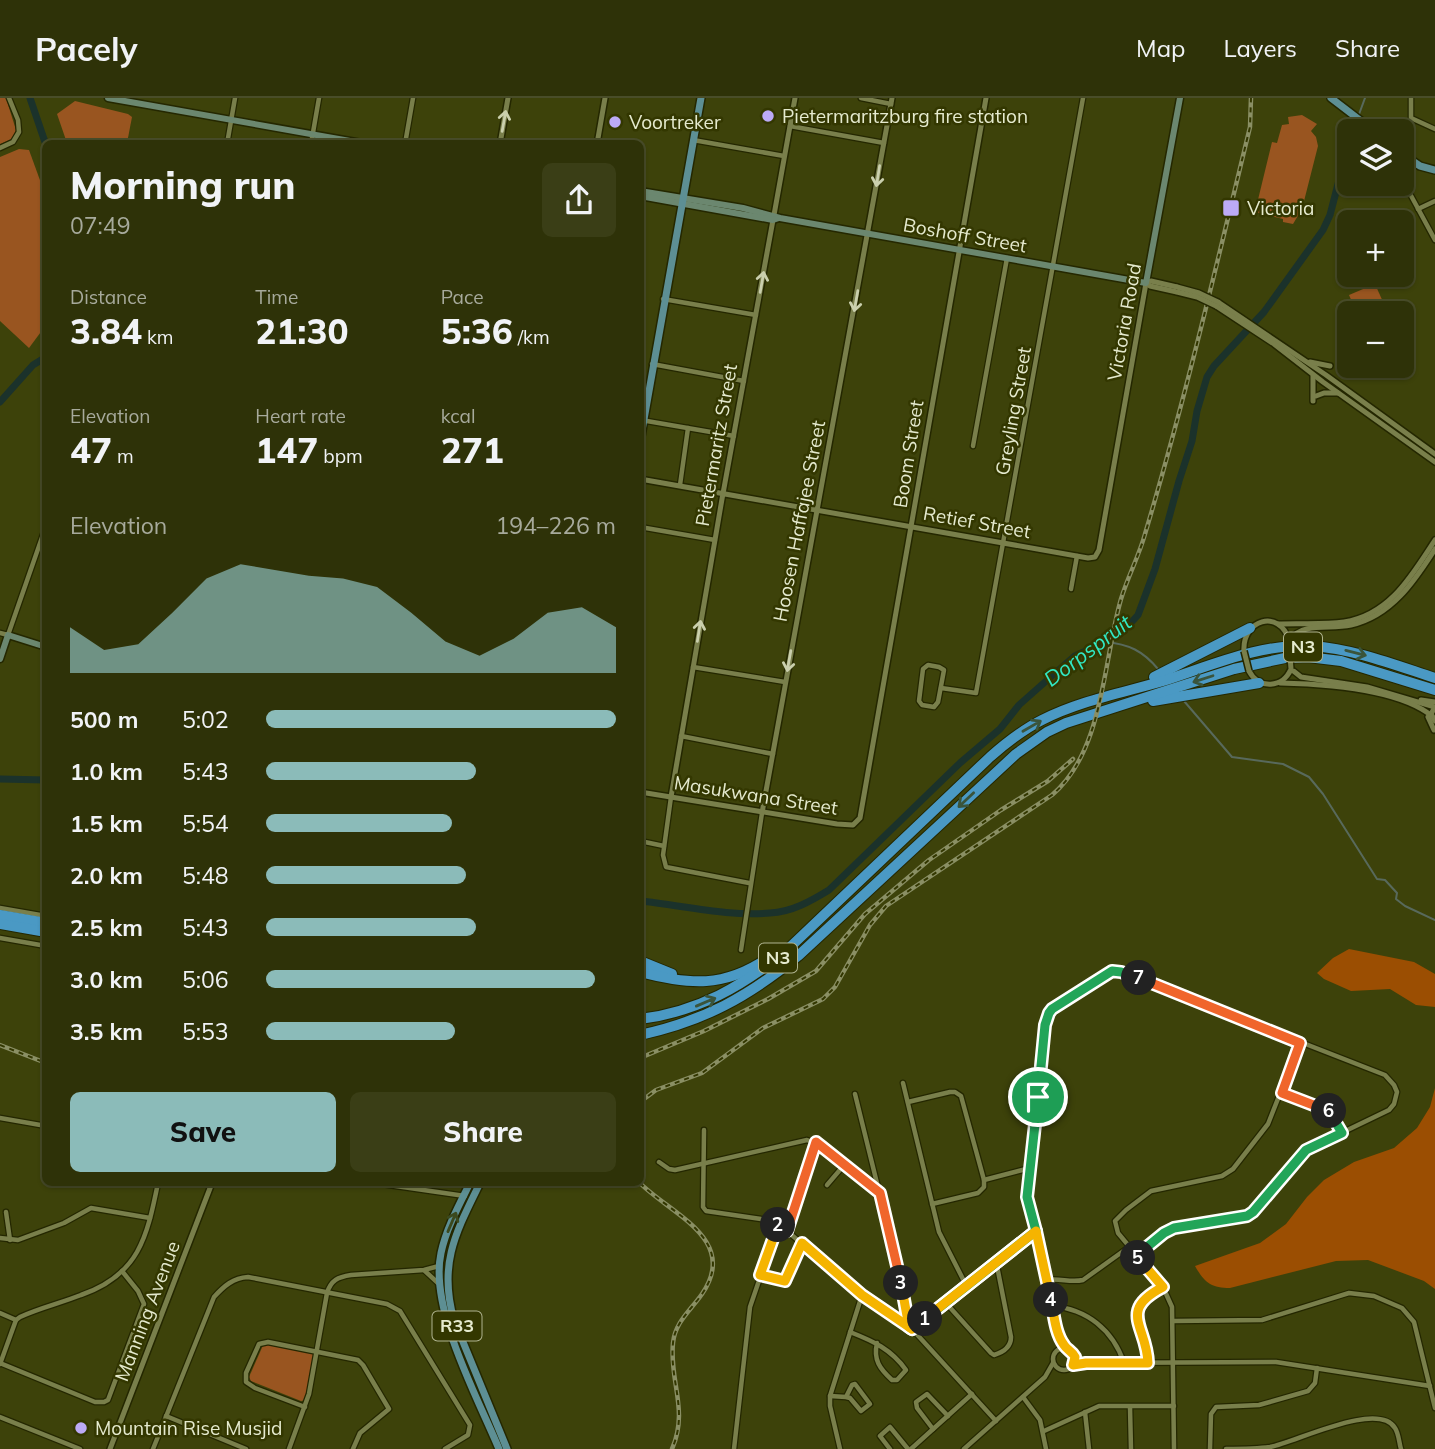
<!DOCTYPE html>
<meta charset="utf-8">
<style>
:root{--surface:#2e3208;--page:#3a3e16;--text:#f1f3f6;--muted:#a7aa9c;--line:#494d29;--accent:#8bbbb9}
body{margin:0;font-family:Mulish,sans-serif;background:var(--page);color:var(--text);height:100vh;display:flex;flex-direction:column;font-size:26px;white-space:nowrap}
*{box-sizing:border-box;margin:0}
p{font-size:23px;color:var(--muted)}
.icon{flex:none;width:38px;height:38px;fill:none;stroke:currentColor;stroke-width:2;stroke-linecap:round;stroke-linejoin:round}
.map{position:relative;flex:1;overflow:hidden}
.side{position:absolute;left:42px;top:42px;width:602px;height:1046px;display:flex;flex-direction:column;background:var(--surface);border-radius:10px;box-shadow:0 2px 5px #0004,0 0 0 2px var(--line)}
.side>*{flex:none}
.buttons{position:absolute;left:1337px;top:21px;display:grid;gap:14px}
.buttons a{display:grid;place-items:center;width:77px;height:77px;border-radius:10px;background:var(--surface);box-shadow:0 2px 5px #0004,0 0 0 2px var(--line);font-size:35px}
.pin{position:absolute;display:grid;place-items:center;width:60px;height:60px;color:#fff;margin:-30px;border:4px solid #fff;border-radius:50%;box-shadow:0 2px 7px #0007}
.km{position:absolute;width:35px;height:35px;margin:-18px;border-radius:50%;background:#222;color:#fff;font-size:19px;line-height:35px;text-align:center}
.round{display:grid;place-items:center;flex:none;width:74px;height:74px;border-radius:10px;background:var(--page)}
.summary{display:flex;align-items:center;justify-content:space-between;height:119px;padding:0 28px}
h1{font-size:38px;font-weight:800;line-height:52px}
.figures{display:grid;grid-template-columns:repeat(3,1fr);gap:10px;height:119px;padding:7px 28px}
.figures div{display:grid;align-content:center}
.figures b{font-size:35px;font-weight:800}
.figures small{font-size:19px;font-weight:400}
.figures p{font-size:19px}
.chart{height:196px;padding:14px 28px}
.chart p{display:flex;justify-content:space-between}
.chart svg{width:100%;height:126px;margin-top:7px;fill:var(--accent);opacity:.7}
.cta{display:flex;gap:14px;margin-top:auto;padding:14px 28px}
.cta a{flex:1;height:80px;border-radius:10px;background:var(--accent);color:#111;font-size:28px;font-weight:800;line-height:80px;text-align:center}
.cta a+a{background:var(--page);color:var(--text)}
ul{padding:0 28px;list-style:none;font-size:23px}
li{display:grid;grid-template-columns:112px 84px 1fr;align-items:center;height:52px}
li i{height:18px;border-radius:9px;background:var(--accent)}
header{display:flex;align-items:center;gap:42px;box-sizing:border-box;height:98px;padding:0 35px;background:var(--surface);border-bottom:2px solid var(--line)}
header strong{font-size:33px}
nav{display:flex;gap:38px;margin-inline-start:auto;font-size:24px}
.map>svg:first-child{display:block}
.green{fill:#995520}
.forest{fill:#9b4e02}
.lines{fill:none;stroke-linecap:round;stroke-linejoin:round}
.stream{stroke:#58695c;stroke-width:2}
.river{stroke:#1b322b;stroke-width:7}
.minor-casing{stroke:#242700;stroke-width:7}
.tertiary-casing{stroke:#242700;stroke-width:8}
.secondary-casing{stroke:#242700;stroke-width:9}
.primary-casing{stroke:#242700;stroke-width:10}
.motorway-casing{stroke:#242700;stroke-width:12}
.minor{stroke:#797f4b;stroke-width:4.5}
.tertiary{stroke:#797f4b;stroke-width:5}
.secondary{stroke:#6b876f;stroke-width:6}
.primary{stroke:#5d8f94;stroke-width:7}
.motorway{stroke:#4a99c4;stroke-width:10}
.rail-casing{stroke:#8a8f64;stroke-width:4.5}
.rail{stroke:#333700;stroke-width:2;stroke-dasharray:5;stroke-linecap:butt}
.tertiary-bridge-casing{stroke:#242700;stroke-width:8;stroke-linecap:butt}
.tertiary-bridge{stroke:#797f4b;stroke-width:5}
.oneway{stroke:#cacfad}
.oneway2{stroke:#3a543b}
.oneway3{stroke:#3b491e}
.split-1-casing{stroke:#fff;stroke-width:14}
.split-2-casing{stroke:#fff;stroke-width:14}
.split-3-casing{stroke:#fff;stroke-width:14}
.split-4-casing{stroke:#fff;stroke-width:14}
.split-5-casing{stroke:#fff;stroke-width:14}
.split-6-casing{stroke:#fff;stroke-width:14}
.split-7-casing{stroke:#fff;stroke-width:14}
.split-8-casing{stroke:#fff;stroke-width:14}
.split-1{stroke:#22a559;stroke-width:9}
.split-2{stroke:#f5b400;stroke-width:9}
.split-3{stroke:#f0652b;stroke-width:9}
.split-4{stroke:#f5b400;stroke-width:9}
.split-5{stroke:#f5b400;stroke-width:9}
.split-6{stroke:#22a559;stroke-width:9}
.split-7{stroke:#f0652b;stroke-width:9}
.split-8{stroke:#22a559;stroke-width:9}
.poi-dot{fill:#bcaaf6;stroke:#333700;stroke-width:2.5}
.labels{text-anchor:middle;stroke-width:5;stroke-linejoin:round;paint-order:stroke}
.shield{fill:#333700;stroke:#b0b490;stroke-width:2}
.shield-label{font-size:18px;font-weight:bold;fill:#e5eace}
.poi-label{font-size:19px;fill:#e5eace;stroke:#333700;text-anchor:start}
.street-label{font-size:19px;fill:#e5eace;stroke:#333700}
.water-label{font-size:21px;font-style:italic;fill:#31e8c3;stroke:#333700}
</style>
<header>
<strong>Pacely</strong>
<nav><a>Map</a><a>Layers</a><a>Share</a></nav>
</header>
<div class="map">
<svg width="1435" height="1351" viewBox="0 0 1435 1351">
<rect width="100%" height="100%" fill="#3d420a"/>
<g class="green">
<path d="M0 0H6L16 32 12 41 0 46Z"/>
<path d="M75 3 128 16 132 19 127 45H67L57 16Z"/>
<path d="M1302 17 1317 26 1311 33 1316 39 1318 48 1302 111 1293 126 1283 124V121L1255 114 1272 44 1277 45 1282 27 1289 26 1288 19Z"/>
<path d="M19 51 29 52 45 96 46 227 29 250 0 223V59Z"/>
<path d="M1375 186 1388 215H1357L1349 197Z"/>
<path d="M264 1245 311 1253 314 1256 306 1302 301 1303 251 1283 249 1279Z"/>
</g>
<g class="forest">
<path d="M1349 851 1414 864 1435 876V909L1416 907 1390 891 1351 893 1324 881 1317 875 1333 860Z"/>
<path d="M1435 990V1191L1424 1183 1368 1162 1336 1163 1230 1190C1211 1190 1204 1184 1195 1168L1260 1145 1286 1126 1307 1099 1324 1082 1354 1064 1394 1050 1417 1030 1430 1009Z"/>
</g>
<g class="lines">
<g class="stream">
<path d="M1358 19 1365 0"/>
<path d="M1352 33 1356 24"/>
<path d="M1105 544C1129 546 1143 553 1158 571"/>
<path d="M1184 603 1232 659 1283 666 1309 679 1323 696 1377 781 1385 782 1397 795 1396 801 1405 808 1435 822"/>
</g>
<g class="river">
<path d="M30 0 46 47"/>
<path d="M0 304 33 267 46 259"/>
<path d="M0 681 46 682"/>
<path d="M640 803C681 807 729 819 770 815 792 814 811 803 829 792L960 665 1000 631 1019 607 1054 576 1075 558 1105 544 1128 528 1138 517 1155 471 1179 383 1192 343 1197 313 1207 279 1214 268 1264 214 1323 132 1330 117 1349 44"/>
</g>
<g class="minor-casing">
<g id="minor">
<path d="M861 0 891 6"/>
<path d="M1411 0V20L1435 31"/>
<path d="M790 28 884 45"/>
<path d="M693 42 784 58"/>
<path d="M227 46 235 0"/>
<path d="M311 46 319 0"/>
<path d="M405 46 413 0"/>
<path d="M0 50 13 44 19 34 18 22 9 0"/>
<path d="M1402 81 1435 142"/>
<path d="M1418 111 1435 103"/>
<path d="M663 201 756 217"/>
<path d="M652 266 744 283"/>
<path d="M641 322 734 338"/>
<path d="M973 348 1007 160"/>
<path d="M680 387 688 330"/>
<path d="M640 429 715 442"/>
<path d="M1071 491 1077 458"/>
<path d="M0 535 8 537 46 428"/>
<path d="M928 567 939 569 944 572 938 604 934 609 922 607 919 603 923 571Z"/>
<path d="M693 569 785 584"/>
<path d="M941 590 976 595 1083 0"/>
<path d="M681 638 773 656"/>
<path d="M671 699 663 757 666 769 749 785"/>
<path d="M640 743 664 748"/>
<path d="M0 810 46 818"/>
<path d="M0 840 46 848"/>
<path d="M741 852 762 715"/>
<path d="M903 985 939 1134 966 1187"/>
<path d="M1282 995C1310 1005 1329 1004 1342 1035"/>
<path d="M855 996 907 1207 910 1229"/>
<path d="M908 1004 950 994H955L961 998 984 1082V1089L978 1095 932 1106"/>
<path d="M0 1020 46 1028"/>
<path d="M704 1032 703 1109 706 1113 761 1121 787 1133 862 1197 912 1231 996 1323"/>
<path d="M659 1064 669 1071 675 1072 807 1042 823 1048 880 1095"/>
<path d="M984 1082 1030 1070"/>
<path d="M375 1085 465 1098"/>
<path d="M827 1087 845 1066"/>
<path d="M6 1114 10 1142"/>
<path d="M787 1133 816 1044"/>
<path d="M0 1140 18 1142 64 1125 91 1110 150 1120"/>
<path d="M425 1173 439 1186"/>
<path d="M760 1177 785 1183 802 1145"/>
<path d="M1047 1182C1060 1180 1071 1185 1083 1182L1129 1149"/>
<path d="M945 1204 991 1255 994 1257C1004 1254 1011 1249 1011 1239L996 1163"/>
<path d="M1052 1208C1087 1211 1113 1232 1124 1265"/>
<path d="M0 1215 16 1222"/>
<path d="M1174 1223 1262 1222 1349 1195 1374 1198 1402 1210 1414 1224 1435 1310"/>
<path d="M912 1231 1036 1133"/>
<path d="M850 1234C873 1243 891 1251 906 1272L897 1282H892C880 1271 873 1262 877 1245"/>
<path d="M1065 1250 1059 1238 1036 1129 1028 1106 1045 927 1052 911 1109 874 1118 873 1385 977 1394 987 1397 994 1394 1006 1389 1012 1306 1052 1253 1114 1246 1118 1174 1130 1164 1135 1136 1158"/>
<circle cx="1064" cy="1261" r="11"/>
<path d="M0 1265 95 1304H104L108 1302 144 1206 138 1193 122 1173"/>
<path d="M1148 1265C1147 1228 1116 1213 1163 1189"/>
<path d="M0 1266 16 1222 20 1219C39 1210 61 1205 81 1197 139 1177 147 1139 158 1085"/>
<path d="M1073 1267 1086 1265 1276 1264 1430 1288"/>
<path d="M830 1298 846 1299 852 1287 855 1286 870 1306 861 1313 850 1300 846 1299"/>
<path d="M1023 1299 1040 1322 1046 1351"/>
<path d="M305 1309 255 1290 246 1284V1275L259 1246 268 1244 358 1262 363 1267 389 1311 360 1335 353 1351"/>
<path d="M1130 1309 1131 1351"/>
<path d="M1085 1314 1089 1351"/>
<path d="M166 1318 246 1351"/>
<path d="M0 1319 80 1351"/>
<path d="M933 1331 917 1310 916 1304 927 1296 948 1318"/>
<path d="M1044 1333 1099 1308H1174"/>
<path d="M153 1351 214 1199C224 1188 233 1180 248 1179L387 1206 400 1213 470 1327 468 1337 445 1351"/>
<path d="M289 1351 309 1296 327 1195C331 1182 338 1179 351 1177L424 1172 439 1168"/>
<path d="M734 1351 750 1209 778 1127"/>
<path d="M840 1351 830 1308V1298L862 1197"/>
<path d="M890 1351 880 1338 890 1329 908 1351"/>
<path d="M911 1351 972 1296"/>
<path d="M964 1351 1045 1279 1053 1265"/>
<path d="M1174 1351 1172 1209 1163 1189 1118 1135 1115 1123 1126 1112 1151 1093 1222 1078 1233 1071 1268 1026 1300 945"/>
<path d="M1210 1351 1211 1316 1216 1309 1259 1307 1308 1293 1315 1285 1317 1270"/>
<path d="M1226 1351C1240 1351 1256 1351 1270 1349 1294 1345 1378 1302 1395 1330 1399 1336 1399 1345 1401 1351"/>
</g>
</g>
<g class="tertiary-casing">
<g id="tertiary">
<path d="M500 46 508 0"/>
<path d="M597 46 605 0"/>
<path d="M774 117 795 0"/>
<path d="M1146 185 1151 183 1177 189"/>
<path d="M1146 185 1150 188 1177 194"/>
<path d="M1218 204 1326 277 1435 356"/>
<path d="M1216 208 1274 246 1323 284 1435 364"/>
<path d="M1310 264 1330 268"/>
<path d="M1316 298 1324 295H1338"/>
<path d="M1313 303V278"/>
<path d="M640 381 1088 460 1095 459 1099 452 1146 185"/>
<path d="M1278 526C1300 525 1323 527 1344 524 1390 517 1412 477 1435 442"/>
<path d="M1289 542C1306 523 1328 532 1351 527 1391 518 1414 484 1435 451"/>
<path d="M1244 553C1242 522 1279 510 1289 542"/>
<path d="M1249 573C1259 592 1283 590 1291 571L1301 579 1367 589 1435 609 1431 616 1435 623"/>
<path d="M1280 585C1323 586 1397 590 1432 618"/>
<path d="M1421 602 1435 604"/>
<path d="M1428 619 1434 632"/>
<path d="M640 694 837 726 853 727 860 720 986 0"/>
<path d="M671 699 722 401 773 122"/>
<path d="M762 715 892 0"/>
<path d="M110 1351 212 1085"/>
</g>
</g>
<g class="secondary-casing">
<g id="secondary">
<path d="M108 0 367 46"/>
<path d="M640 93 743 110 780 120 1146 185 1180 0"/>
<path d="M640 98 773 122 779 120"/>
<path d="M0 561 8 537 46 549"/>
</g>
</g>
<g class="primary-casing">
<g id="primary">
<path d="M1331 0 1374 33"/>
<path d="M1402 56 1420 68 1435 72"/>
<path d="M640 344 701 0"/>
<path d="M470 1085C459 1107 446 1131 441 1155 429 1211 477 1298 499 1351"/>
<path d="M480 1085C456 1134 438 1166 454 1222L507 1351"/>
</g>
</g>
<g class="motorway-casing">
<g id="motorway">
<path d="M1154 579 1250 530"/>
<path d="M1153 603 1259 585"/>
<path d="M0 817 46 825"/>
<path d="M0 826 46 834"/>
<path d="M640 863 672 876"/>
<path d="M640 874C690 887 724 890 768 860"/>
<path d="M640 921C698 914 743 888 787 852L990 659C1006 645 1022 632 1042 622 1079 603 1122 595 1163 583 1210 568 1261 545 1312 548 1354 551 1395 567 1435 580"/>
<path d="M640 937C704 923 748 899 798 858L1016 656 1047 634 1066 625 1234 571 1285 560 1308 559 1341 563 1435 592"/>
</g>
</g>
<use href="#minor" class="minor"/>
<use href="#tertiary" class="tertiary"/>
<use href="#secondary" class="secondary"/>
<use href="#primary" class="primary"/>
<use href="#motorway" class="motorway"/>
<g class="rail-casing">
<g id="rail">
<path d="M0 947 46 965"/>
<path d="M640 960 704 933 768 901 816 873 865 816 929 762 1001 712 1048 683 1073 661"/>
<path d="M640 1004 656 992 702 975 763 930 823 901 835 889 870 827 886 808 1052 697C1104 653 1103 563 1121 501 1128 478 1139 458 1145 436 1185 302 1217 165 1250 29L1251 0"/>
<path d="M640 1085C669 1115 740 1141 702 1196 691 1212 675 1224 673 1245 669 1283 689 1312 672 1351"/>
</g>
</g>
<use href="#rail" class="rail"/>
<g class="tertiary-bridge-casing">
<g id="tertiary-bridge">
<path d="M1177 189 1199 195 1218 204"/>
<path d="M1177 194 1197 199 1216 208"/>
<path d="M1289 546 1291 571"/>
<path d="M1244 553 1249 573"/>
</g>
</g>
<use href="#tertiary-bridge" class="tertiary-bridge"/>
</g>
<defs><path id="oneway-shaft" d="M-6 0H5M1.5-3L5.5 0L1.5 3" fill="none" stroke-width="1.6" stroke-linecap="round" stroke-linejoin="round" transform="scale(1.75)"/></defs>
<g class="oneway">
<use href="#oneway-shaft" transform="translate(504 23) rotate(-80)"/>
<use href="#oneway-shaft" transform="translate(878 78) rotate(99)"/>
<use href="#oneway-shaft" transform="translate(762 184) rotate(-80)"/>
<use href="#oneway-shaft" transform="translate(856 203) rotate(100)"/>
<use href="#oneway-shaft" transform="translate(699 533) rotate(-81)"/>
<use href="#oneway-shaft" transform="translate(789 563) rotate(100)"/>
</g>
<g class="oneway2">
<use href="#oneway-shaft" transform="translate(1356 555) rotate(14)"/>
<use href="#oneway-shaft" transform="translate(1203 581) rotate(162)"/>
<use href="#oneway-shaft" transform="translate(1032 628) rotate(-30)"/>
<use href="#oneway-shaft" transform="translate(966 702) rotate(137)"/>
<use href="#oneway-shaft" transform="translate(706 904) rotate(-23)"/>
</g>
<use class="oneway3" href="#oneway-shaft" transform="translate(452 1124) rotate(-67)"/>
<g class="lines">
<g class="split-1-casing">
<path id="split-1" d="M925 1221 1036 1133 1027 1099 1038 999"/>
</g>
<g class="split-2-casing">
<path id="split-2" d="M778 1127 760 1177 785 1183 802 1145 862 1197 912 1231 925 1221"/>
</g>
<g class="split-3-casing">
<path id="split-3" d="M778 1127 787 1133 816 1044 880 1095 901 1185"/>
</g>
<g class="split-4-casing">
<path id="split-4" d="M901 1185 909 1229 912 1231 1036 1133 1051 1202"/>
</g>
<g class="split-5-casing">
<path id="split-5" d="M1051 1202C1054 1216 1055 1235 1064 1247 1067 1252 1072 1253 1075 1259L1073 1267 1086 1265H1148C1147 1228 1117 1213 1163 1189L1138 1160"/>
</g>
<g class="split-6-casing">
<path id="split-6" d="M1138 1160 1136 1158 1164 1135 1174 1130 1247 1118 1253 1114 1306 1052 1342 1035 1329 1013"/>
</g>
<g class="split-7-casing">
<path id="split-7" d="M1139 880 1300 945 1282 995 1329 1013"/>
</g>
<g class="split-8-casing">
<path id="split-8" d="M1038 999 1045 927 1049 915 1052 911 1112 873 1121 874 1139 880"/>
</g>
<use href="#split-1" class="split-1"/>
<use href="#split-2" class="split-2"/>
<use href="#split-3" class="split-3"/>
<use href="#split-4" class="split-4"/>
<use href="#split-5" class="split-5"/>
<use href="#split-6" class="split-6"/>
<use href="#split-7" class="split-7"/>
<use href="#split-8" class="split-8"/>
</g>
<g class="poi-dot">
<circle cx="768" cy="18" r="7"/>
<circle cx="615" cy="24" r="7"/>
<rect x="1222" y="101" width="18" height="18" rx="3.5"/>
<circle cx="81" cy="1330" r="7"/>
</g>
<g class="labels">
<g class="shield">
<rect x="1284" y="534.5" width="38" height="29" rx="5"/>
<rect x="759" y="845.5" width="38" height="29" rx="5"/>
<rect x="432.5" y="1213.5" width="49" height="29" rx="5"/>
</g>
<g class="shield-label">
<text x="1303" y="555">N3</text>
<text x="778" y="866">N3</text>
<text x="457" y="1234">R33</text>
</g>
<g class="poi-label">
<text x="782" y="25">Pietermaritzburg fire station</text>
<text x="629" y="31">Voortreker</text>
<text x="1247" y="117">Victoria</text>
<text x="95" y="1337">Mountain Rise Musjid</text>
</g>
<g class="street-label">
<text transform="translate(965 137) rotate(10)" y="7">Boshoff Street</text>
<text transform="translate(1124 224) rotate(-80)" y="7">Victoria Road</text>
<text transform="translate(1013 313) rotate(-80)" y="7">Greyling Street</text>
<text transform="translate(716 347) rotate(-80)" y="7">Pietermaritz Street</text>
<text transform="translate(908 356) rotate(-81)" y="7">Boom Street</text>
<text transform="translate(799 423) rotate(-79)" y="7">Hoosen Haffajee Street</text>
<text transform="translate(977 424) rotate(10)" y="7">Retief Street</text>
<text transform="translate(756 697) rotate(9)" y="7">Masukwana Street</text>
<text transform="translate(147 1213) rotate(-69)" y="7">Manning Avenue</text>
</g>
<g class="water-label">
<text transform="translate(1088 553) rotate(-37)" y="7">Dorpspruit</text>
</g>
</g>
</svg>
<div class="buttons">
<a><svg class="icon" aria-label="layers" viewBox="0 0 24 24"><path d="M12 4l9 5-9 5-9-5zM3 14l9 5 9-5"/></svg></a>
<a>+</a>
<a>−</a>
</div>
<div class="pin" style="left:1038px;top:999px;background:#1e9e55"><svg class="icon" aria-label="arrive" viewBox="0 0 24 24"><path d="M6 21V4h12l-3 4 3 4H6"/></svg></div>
<b class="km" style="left:925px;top:1221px">1</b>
<b class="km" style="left:778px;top:1127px">2</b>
<b class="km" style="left:901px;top:1185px">3</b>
<b class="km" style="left:1051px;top:1202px">4</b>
<b class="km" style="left:1138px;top:1160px">5</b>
<b class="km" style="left:1329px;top:1013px">6</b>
<b class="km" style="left:1139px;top:880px">7</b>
<section class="side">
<div class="summary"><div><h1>Morning run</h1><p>07:49</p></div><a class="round"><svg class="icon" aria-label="share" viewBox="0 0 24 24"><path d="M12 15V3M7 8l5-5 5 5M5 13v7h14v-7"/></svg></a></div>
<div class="figures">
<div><p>Distance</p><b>3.84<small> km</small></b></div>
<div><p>Time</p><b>21:30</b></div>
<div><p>Pace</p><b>5:36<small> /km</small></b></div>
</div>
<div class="figures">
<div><p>Elevation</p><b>47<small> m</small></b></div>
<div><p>Heart rate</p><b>147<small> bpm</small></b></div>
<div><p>kcal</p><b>271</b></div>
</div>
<div class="chart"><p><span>Elevation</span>194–226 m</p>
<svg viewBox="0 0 160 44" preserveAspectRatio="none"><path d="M0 44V28L10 36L20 34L30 23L40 11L50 6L60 8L70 10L80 11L90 14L100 23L110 33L120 38L130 32L140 23L150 21L160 28V44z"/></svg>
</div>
<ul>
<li><b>500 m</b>5:02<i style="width:100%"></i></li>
<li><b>1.0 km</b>5:43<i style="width:60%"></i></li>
<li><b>1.5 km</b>5:54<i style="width:53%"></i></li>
<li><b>2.0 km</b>5:48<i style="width:57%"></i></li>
<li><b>2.5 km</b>5:43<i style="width:60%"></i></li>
<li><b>3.0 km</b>5:06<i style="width:94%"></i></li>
<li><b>3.5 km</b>5:53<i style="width:54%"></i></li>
</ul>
<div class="cta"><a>Save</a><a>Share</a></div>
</section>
</div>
